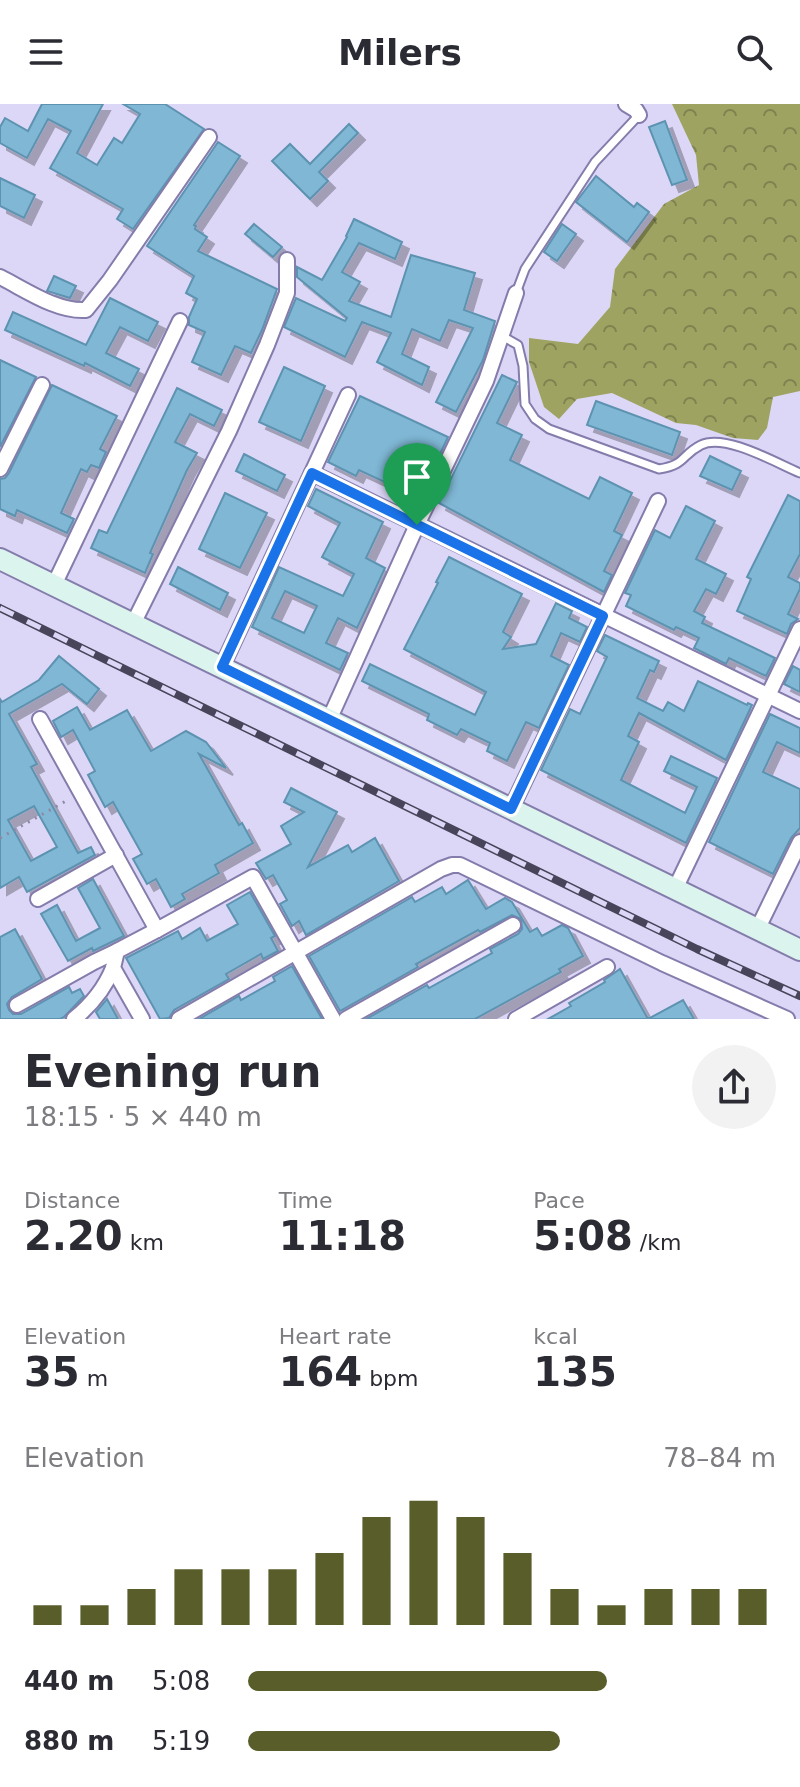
<!DOCTYPE html>
<meta charset="utf-8">
<style>
:root{--surface:#fff;--page:#f2f2f3;--text:#2b2b33;--muted:#7c7c81;--accent:#595d2a}
body{margin:0;font-family:"DejaVu Sans",sans-serif;background:var(--page);color:var(--text);height:100vh;display:flex;flex-direction:column;font-size:30px;white-space:nowrap}
*{box-sizing:border-box;margin:0}
p{font-size:26px;color:var(--muted)}
.icon{flex:none;width:44px;height:44px;fill:none;stroke:currentColor;stroke-width:2;stroke-linecap:round;stroke-linejoin:round}
.map{position:relative;height:915px;overflow:hidden}
.sheet{display:flex;flex-direction:column;background:var(--surface);flex:1}
.sheet>*{flex:none}
.pin{position:absolute;display:grid;place-items:center;width:68px;height:68px;color:#fff;margin:-82px -34px;border-radius:50% 50% 50% 0;rotate:-45deg;box-shadow:0 0 8px #0007}
.pin .icon{rotate:45deg}
.round{display:grid;place-items:center;flex:none;width:84px;height:84px;border-radius:42px;background:var(--page)}
.overview{display:flex;align-items:center;justify-content:space-between;height:136px;padding:0 24px}
h1{font-size:44px;font-weight:700;line-height:60px}
.stats{display:grid;grid-template-columns:repeat(3,1fr);gap:12px;height:136px;padding:8px 24px}
.stats div{display:grid;align-content:center}
.stats b{font-size:40px;font-weight:700}
.stats small{font-size:22px;font-weight:400}
.stats p{font-size:22px}
.chart{height:224px;padding:16px 24px}
.chart p{display:flex;justify-content:space-between}
.chart svg{width:100%;height:144px;margin-top:8px;stroke:var(--accent);stroke-width:6}
ul{padding:0 24px;list-style:none;font-size:26px}
li{display:grid;grid-template-columns:128px 96px 1fr;align-items:center;height:60px}
li i{height:20px;border-radius:10px;background:var(--accent)}
header{display:flex;justify-content:space-between;align-items:center;height:104px;padding:0 24px;background:var(--surface);font-size:36px;font-weight:700}
.map>svg:first-child{display:block}
.forest{fill:url(#forest-crowns)}
.building{fill:#7fb7d4;stroke:#5d93b0;stroke-width:2;fill-rule:evenodd;filter:url(#shadow)}
.lines{fill:none;stroke-linecap:round;stroke-linejoin:round}
.service-casing{stroke:#847cab;stroke-width:11}
.minor-casing{stroke:#847cab;stroke-width:18}
.secondary-casing{stroke:#847cab;stroke-width:24}
.path{stroke:#8e89a4;stroke-width:3;stroke-dasharray:2 6;stroke-linecap:butt}
.service{stroke:#fff;stroke-width:7}
.minor{stroke:#fff;stroke-width:14}
.secondary{stroke:#dbf4ed;stroke-width:20}
.rail-casing{stroke:#484459;stroke-width:8}
.rail{stroke:#dcd7f7;stroke-width:5;stroke-dasharray:15;stroke-linecap:butt}
.route-casing{stroke:#fff;stroke-width:16}
.route{stroke:#1a73e8;stroke-width:10}
</style>
<header><svg class="icon" aria-label="menu" viewBox="0 0 24 24"><path d="M4 6h16M4 12h16M4 18h16"/></svg>Milers<svg class="icon" aria-label="search" viewBox="0 0 24 24"><circle cx="10" cy="10" r="6"/><path d="M15 15l6 6"/></svg></header>
<div class="map">
<svg width="800" height="915" viewBox="0 0 800 915">
<defs>
<pattern id="forest-crowns" width="20" height="18" patternUnits="userSpaceOnUse" patternTransform="scale(2)"><rect width="20" height="18" fill="#9ea361"/><path d="M2 6a3 3 0 1 1 6 0M12 15a3 3 0 1 1 6 0" fill="none" stroke="#7f834f"/></pattern>
<filter id="shadow"><feDropShadow dx="7" dy="7" stdDeviation="0" flood-color="#0004"/></filter>
</defs>
<rect width="100%" height="100%" fill="#dcd7f7"/>
<path class="forest" d="M672 0H800V287L773 293 767 324 758 336 733 334 696 321 676 319 612 289 577 295 559 315 544 303 529 258V234L578 240 610 203 615 165 664 100 699 81 696 51Z"/>
<g class="building">
<path d="M42 0H103L77 49 97 61 114 34 122 39 140 10 123 0H165L204 25 133 125 117 115 123 105 50 64 71 27 48 15 27 54 0 39V23L5 14 28 27Z"/>
<path d="M665 17 687 76 672 81 649 23Z"/>
<path d="M349 20 358 29 319 68 328 77 310 95 272 57 290 40 310 60Z"/>
<path d="M218 38 240 52 194 121 196 122 195 125 207 133 198 147 277 185 262 226 251 249 235 242 221 271 192 258 205 228 189 221V213L197 195 186 189 194 172 147 142Z"/>
<path d="M596 72 634 103 637 99 649 108 627 138 576 98Z"/>
<path d="M0 74 35 91 24 114 0 102Z"/>
<path d="M354 115 402 138 395 155 359 139 342 168 360 178 349 197 391 213 411 151 475 169 464 206 495 217 483 256 456 308 436 298 473 224 449 216 440 237 412 225 402 250 429 263 422 281 377 258 391 229 362 218 345 253 284 223 296 194 345 217 347 214 297 173V163L322 176 347 133 346 132Z"/>
<path d="M254 120 282 143 273 153 245 130Z"/>
<path d="M562 120 576 130 557 157 544 148Z"/>
<path d="M54 172 76 182 70 194 47 187Z"/>
<path d="M110 194 158 218 148 237 120 223 106 249 139 265 130 282 85 259 84 262 5 226 13 208 86 241Z"/>
<path d="M0 256 36 273 0 343Z"/>
<path d="M284 263 325 282 301 337 259 318Z"/>
<path d="M502 271 517 278 497 319 522 331 510 356 589 395 600 373 632 389 614 427 622 431 604 467 612 471 604 488 439 399Z"/>
<path d="M52 281 117 312 100 345 106 348 99 364 91 361 87 368 81 365 61 409 74 415 67 429 17 406 15 412 0 405V375L5 374 9 369Z"/>
<path d="M177 284 222 306 214 322 190 310 175 338 197 349 187 366 150 449 153 450 145 469 91 444 99 426 107 429Z"/>
<path d="M360 292 448 333 419 394 359 366 356 372 328 358Z"/>
<path d="M596 297 680 328 672 351 587 321Z"/>
<path d="M244 350 285 371 277 387 236 367Z"/>
<path d="M710 352 741 367 732 386 700 372Z"/>
<path d="M316 385 383 418 366 454 385 464 367 503 357 524 338 514 326 539 348 549 340 566 252 523 279 463 343 492 354 470 322 453 340 419 308 402ZM285 487 317 502 304 529 272 514Z"/>
<path d="M225 389 267 409 240 464 199 445Z"/>
<path d="M788 391 800 397V450L788 473 800 479V485L788 510 798 515 791 520 787 530 737 507 751 475 747 473Z"/>
<path d="M686 402 715 417 696 455 726 470 716 490 706 485 694 507 705 513 702 519 775 554 766 572 729 554 726 560 694 544 699 534 676 523 674 526 626 502 631 491 625 489 655 426 670 434Z"/>
<path d="M449 453 522 490 503 528 511 533 503 545 536 540 556 499 572 507 569 514 587 523 580 538 561 529 551 552 569 561 539 624 526 618 507 657 487 647 490 639 461 625 457 631 427 616 429 610 362 577 370 560 475 611 486 588 404 545 438 479 436 478Z"/>
<path d="M178 463 228 489 220 506 170 480Z"/>
<path d="M605 531 659 557 654 568 650 566 637 594 663 607 668 598 684 607 698 577 747 601 748 599 752 601 726 656 639 609 628 632 639 638 621 676 685 709 697 683 664 667 671 652 717 674 686 739 541 666 570 605 580 610 607 553 597 547Z"/>
<path d="M59 552 99 585 87 600 62 580 9 610 37 660 31 663 78 749 91 743 95 751 27 788 19 773 0 784V595L2 598 39 576ZM34 702 57 743 31 757 8 716Z"/>
<path d="M793 562 800 566V588L784 580Z"/>
<path d="M77 603 90 626 127 606 151 647 186 627 206 638 226 664 199 650 239 721 242 719 253 739 215 761 219 769 182 790 185 795 171 803 156 775 147 780 133 755 142 750 113 698 105 703 88 671 95 667 73 626 61 633 53 617Z"/>
<path d="M770 610 800 624V649L777 638 763 668 800 685V724L791 734 773 770 709 738Z"/>
<path d="M291 684 337 708 308 763 348 741 352 748 375 734 399 777 306 831 299 817 292 822 280 800 287 796 273 771 266 775 256 759 291 740 281 722 304 708 284 698Z"/>
<path d="M93 775 124 832 93 847 92 844 68 857 41 810 57 801 76 837 100 824 78 784Z"/>
<path d="M468 776 486 805 505 794 512 798 530 828 537 824 542 832 562 821 568 824 583 852 559 865 561 868 475 915H366L427 881 429 884 492 849 490 845 518 830 522 825 521 815 512 811 480 828 478 826 416 860 418 863 340 907 309 852 412 793 415 798 442 783 446 790Z"/>
<path d="M250 788 275 832 271 834 278 847 263 855 261 850 226 870 229 875 174 906 169 914 160 915 126 854 178 827 182 835 200 824 207 837 238 820 227 801Z"/>
<path d="M15 825 42 875 12 893 7 900 9 906 13 910H21L69 883 72 889 80 885 84 892 64 913 60 915H0V833Z"/>
<path d="M292 862 322 915H199L239 892 241 896 275 877 273 873Z"/>
<path d="M620 865 648 915 683 896 694 915H548L571 902 569 899 605 878 604 876Z"/>
<path d="M107 895 118 915H100L96 908Z"/>
</g>
<g class="lines">
<g class="service-casing">
<g id="service">
<path d="M516 189 525 165 595 58 639 11"/>
<path d="M502 232 518 241 523 262 525 300 535 315 549 325 659 365C686 361 681 351 701 341 725 329 776 359 800 369"/>
</g>
</g>
<g class="minor-casing">
<g id="minor">
<path d="M626 0 636 6 639 11"/>
<path d="M0 173C26 186 57 208 86 206L110 176 209 33"/>
<path d="M0 365 42 281"/>
<path d="M312 369 800 607"/>
<path d="M54 481 180 217"/>
<path d="M133 520 229 327 267 241 287 189V156"/>
<path d="M222 563 348 291"/>
<path d="M40 615 157 826 253 773 333 915"/>
<path d="M329 616 417 421 486 277 516 189"/>
<path d="M511 705 658 397"/>
<path d="M675 785 800 525"/>
<path d="M38 795 116 751"/>
<path d="M757 826 800 738"/>
<path d="M17 901 94 858 117 847"/>
<path d="M74 915C91 901 105 884 113 864"/>
<path d="M142 915 113 864 117 847 157 826"/>
<path d="M179 915 441 765 452 761H460L662 859 787 915"/>
<path d="M346 915 513 821"/>
<path d="M516 915 607 863"/>
</g>
</g>
<g class="secondary-casing">
<path id="secondary" d="M0 455 800 846"/>
</g>
<path class="path" d="M0 734 66 697"/>
<use href="#service" class="service"/>
<use href="#minor" class="minor"/>
<use href="#secondary" class="secondary"/>
<g class="rail-casing">
<path id="rail" d="M0 504 697 845 800 892"/>
</g>
<use href="#rail" class="rail"/>
</g>
<g class="lines">
<g class="route-casing">
<path id="route" d="M312 369 603 512 511 705 222 563Z"/>
</g>
<use href="#route" class="route"/>
</g>
</svg>
<div class="pin" style="left:417px;top:421px;background:#1e9e55"><svg class="icon" aria-label="arrive" viewBox="0 0 24 24"><path d="M6 21V4h12l-3 4 3 4H6"/></svg></div>
</div>
<section class="sheet">
<div class="overview"><div><h1>Evening run</h1><p>18:15 · 5 × 440 m</p></div><a class="round"><svg class="icon" aria-label="share" viewBox="0 0 24 24"><path d="M12 15V3M7 8l5-5 5 5M5 13v7h14v-7"/></svg></a></div>
<div class="stats">
<div><p>Distance</p><b>2.20<small> km</small></b></div>
<div><p>Time</p><b>11:18</b></div>
<div><p>Pace</p><b>5:08<small> /km</small></b></div>
</div>
<div class="stats">
<div><p>Elevation</p><b>35<small> m</small></b></div>
<div><p>Heart rate</p><b>164<small> bpm</small></b></div>
<div><p>kcal</p><b>135</b></div>
</div>
<div class="chart"><p><span>Elevation</span>78–84 m</p>
<svg viewBox="0 0 160 44" preserveAspectRatio="none"><path d="M5 44V38M15 44V38M25 44V33M35 44V27M45 44V27M55 44V27M65 44V22M75 44V11M85 44V6M95 44V11M105 44V22M115 44V33M125 44V38M135 44V33M145 44V33M155 44V33"/></svg>
</div>
<ul>
<li><b>440 m</b>5:08<i style="width:68%"></i></li>
<li><b>880 m</b>5:19<i style="width:59%"></i></li>
</ul>
</section>
